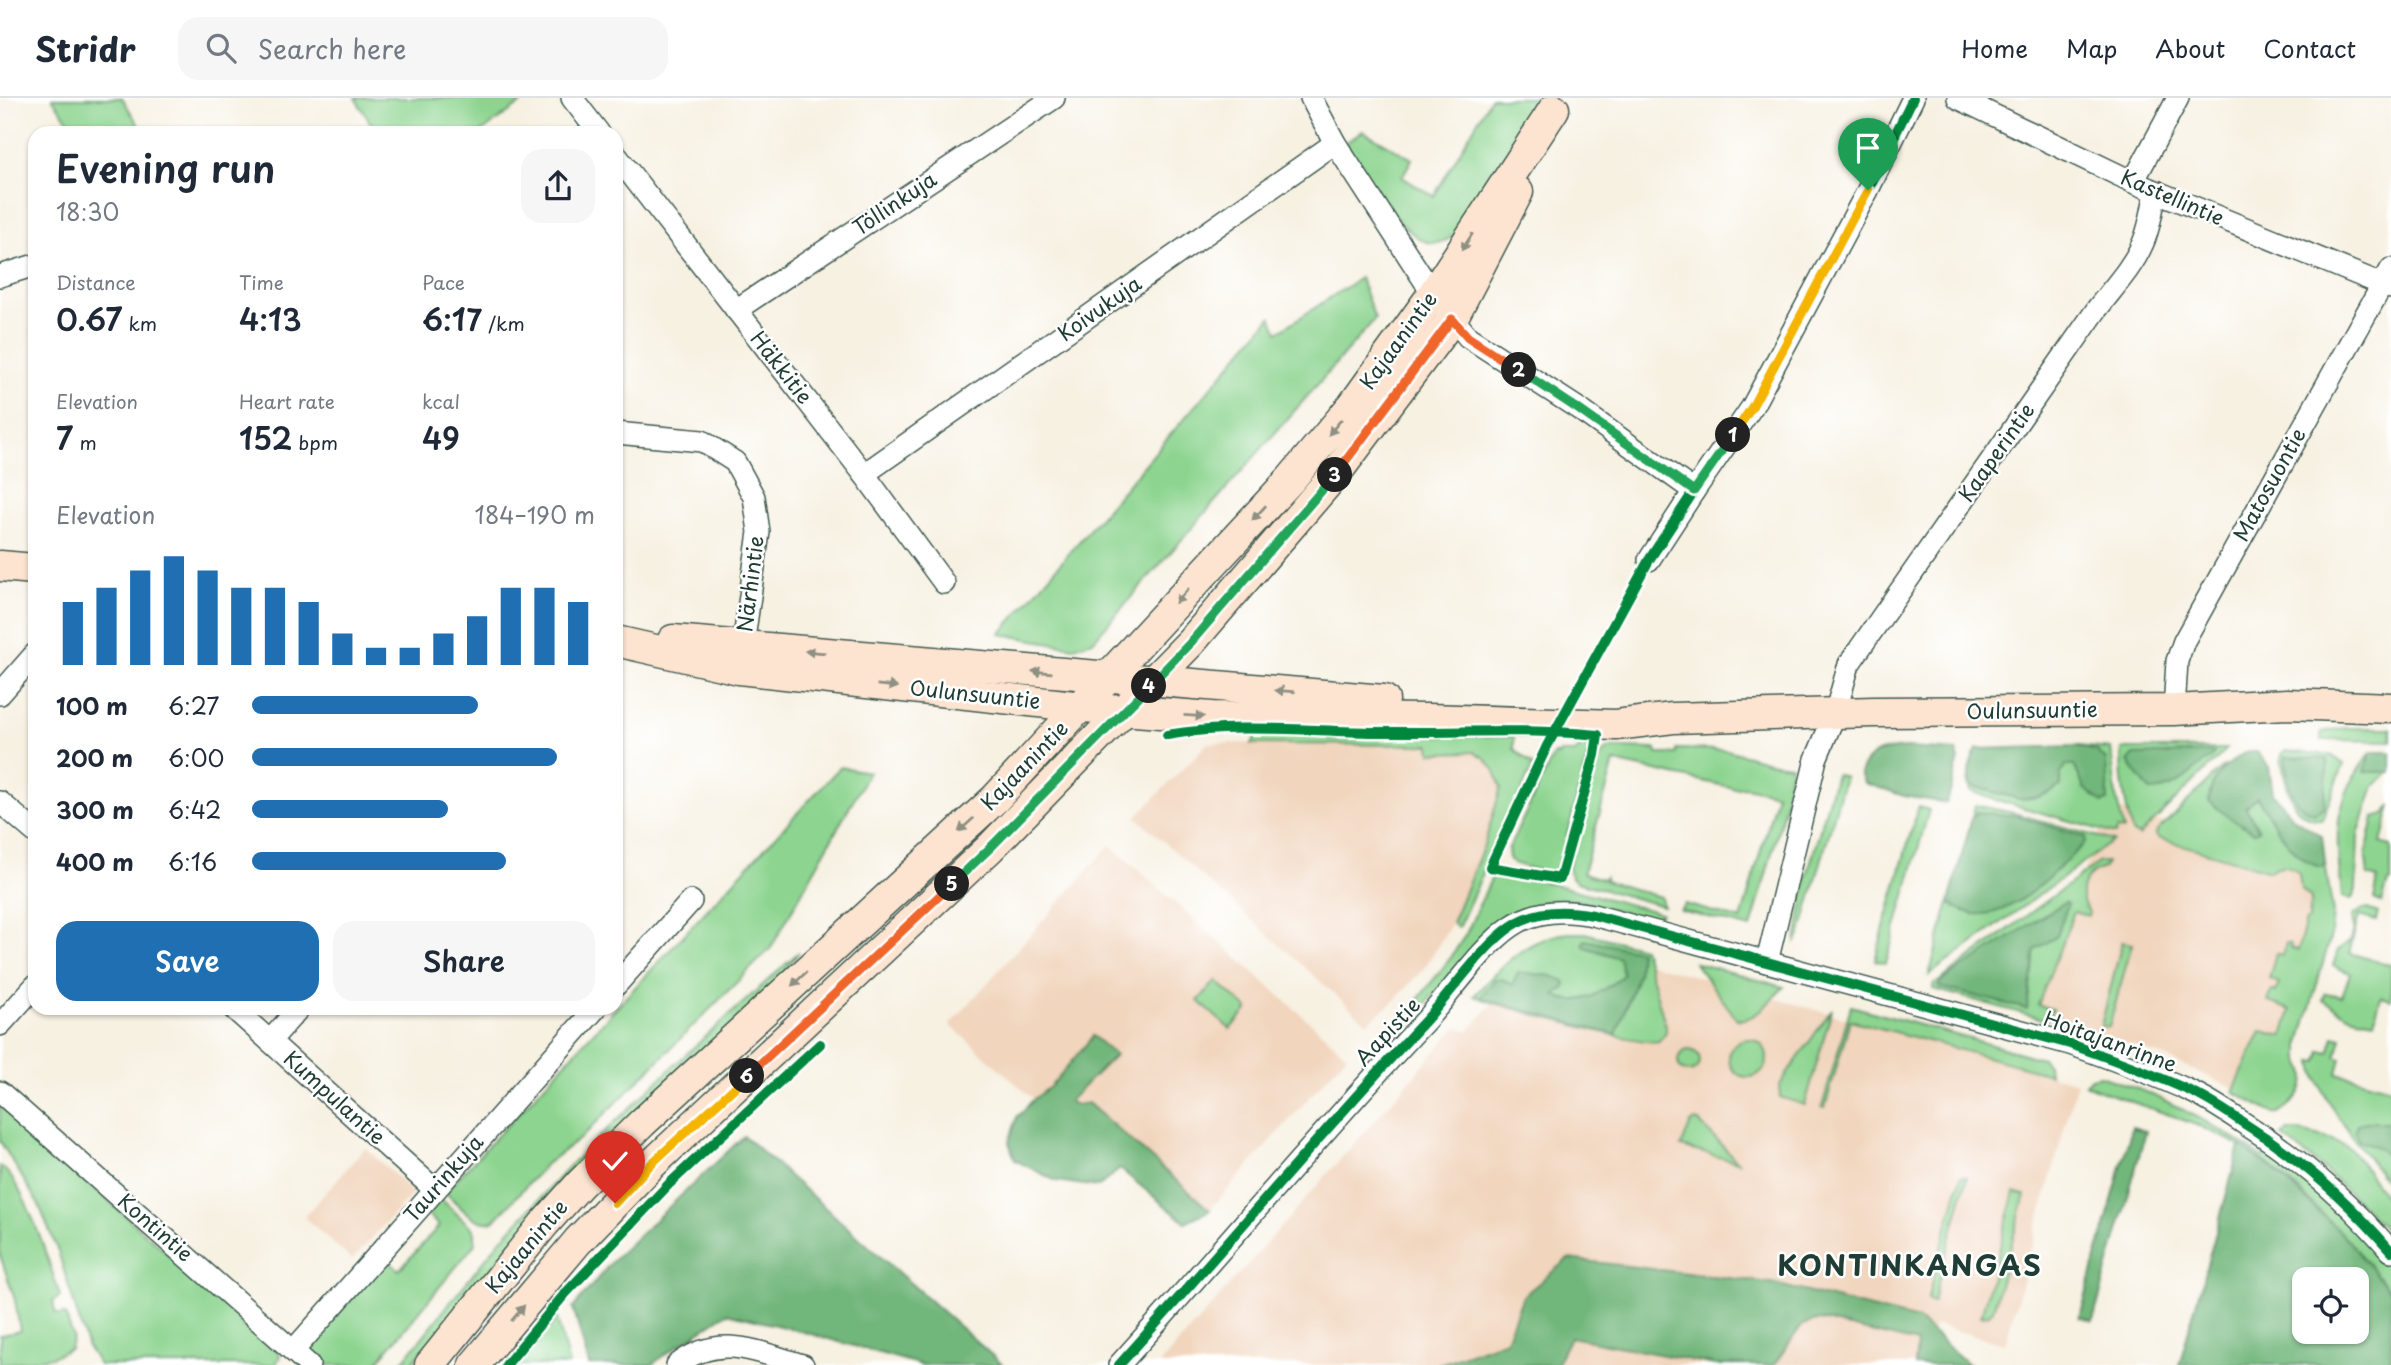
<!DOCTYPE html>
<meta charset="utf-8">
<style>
:root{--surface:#fff;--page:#f6f6f7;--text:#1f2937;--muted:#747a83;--line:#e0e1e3;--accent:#1f6fb2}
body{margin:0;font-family:"Playpen Sans",sans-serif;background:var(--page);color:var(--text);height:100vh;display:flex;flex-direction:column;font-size:26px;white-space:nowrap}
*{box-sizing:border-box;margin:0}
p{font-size:23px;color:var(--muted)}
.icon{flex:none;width:38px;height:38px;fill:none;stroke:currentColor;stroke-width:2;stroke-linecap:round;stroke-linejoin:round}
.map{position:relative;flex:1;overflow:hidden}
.side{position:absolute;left:28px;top:28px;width:595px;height:889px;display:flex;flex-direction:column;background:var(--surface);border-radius:21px;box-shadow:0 2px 5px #0004}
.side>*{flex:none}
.tools{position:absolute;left:2292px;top:1169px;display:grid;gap:14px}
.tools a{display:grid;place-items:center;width:77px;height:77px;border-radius:14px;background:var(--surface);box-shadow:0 2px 5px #0004;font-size:35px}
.pin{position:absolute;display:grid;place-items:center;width:60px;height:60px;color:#fff;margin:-72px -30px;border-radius:50% 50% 50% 0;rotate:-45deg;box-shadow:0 0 7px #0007}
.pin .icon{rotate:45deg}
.km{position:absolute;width:35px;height:35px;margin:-18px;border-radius:50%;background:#222;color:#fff;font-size:19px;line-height:35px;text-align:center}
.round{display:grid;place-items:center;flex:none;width:74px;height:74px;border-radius:21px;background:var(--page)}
.headline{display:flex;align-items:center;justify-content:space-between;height:119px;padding:0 28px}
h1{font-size:38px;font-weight:600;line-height:52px}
.metrics{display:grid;grid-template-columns:repeat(3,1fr);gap:10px;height:119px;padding:7px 28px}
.metrics div{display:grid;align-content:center}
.metrics b{font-size:30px;font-weight:600}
.metrics small{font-size:19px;font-weight:400}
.metrics p{font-size:19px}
.chart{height:196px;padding:14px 28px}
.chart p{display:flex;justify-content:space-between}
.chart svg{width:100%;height:126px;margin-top:7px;stroke:var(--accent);stroke-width:6}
.primary-button{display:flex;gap:14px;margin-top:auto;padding:14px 28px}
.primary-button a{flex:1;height:80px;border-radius:21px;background:var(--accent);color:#fff;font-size:28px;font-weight:600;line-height:80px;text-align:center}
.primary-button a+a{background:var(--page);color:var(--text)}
ul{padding:0 28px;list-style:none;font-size:23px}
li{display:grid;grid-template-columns:112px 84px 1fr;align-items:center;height:52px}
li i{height:18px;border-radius:9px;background:var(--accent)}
header{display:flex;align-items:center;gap:42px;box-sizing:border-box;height:98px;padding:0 35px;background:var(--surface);border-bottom:2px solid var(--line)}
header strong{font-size:33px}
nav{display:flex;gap:38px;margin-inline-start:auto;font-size:24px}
.search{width:490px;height:63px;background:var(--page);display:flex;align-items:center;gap:18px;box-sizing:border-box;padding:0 24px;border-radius:21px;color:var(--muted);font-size:26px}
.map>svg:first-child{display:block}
.built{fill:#f1d5bd}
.green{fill:#8cd48f;stroke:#568862;stroke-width:2}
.forest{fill:#71b67a;stroke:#487a57;stroke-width:2;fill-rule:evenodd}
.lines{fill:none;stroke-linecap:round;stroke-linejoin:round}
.street-casing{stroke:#3f584e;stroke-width:24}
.secondary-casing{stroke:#3f584e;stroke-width:33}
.street{stroke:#fff;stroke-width:21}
.secondary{stroke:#fde4d1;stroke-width:30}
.cycleway-casing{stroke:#fff;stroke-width:15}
.cycleway{stroke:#00873e;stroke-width:10}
.oneway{fill:#8e9082}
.split-1-casing{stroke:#fff;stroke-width:14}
.split-2-casing{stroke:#fff;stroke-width:14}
.split-3-casing{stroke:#fff;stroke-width:14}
.split-4-casing{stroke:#fff;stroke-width:14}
.split-5-casing{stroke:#fff;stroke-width:14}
.split-6-casing{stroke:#fff;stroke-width:14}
.split-7-casing{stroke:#fff;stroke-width:14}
.split-1{stroke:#f5b400;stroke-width:9}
.split-2{stroke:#22a559;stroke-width:9}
.split-3{stroke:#f0652b;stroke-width:9}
.split-4{stroke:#22a559;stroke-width:9}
.split-5{stroke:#22a559;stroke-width:9}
.split-6{stroke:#f0652b;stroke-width:9}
.split-7{stroke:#f5b400;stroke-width:9}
.labels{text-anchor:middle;stroke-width:5;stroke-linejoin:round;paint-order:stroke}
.street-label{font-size:21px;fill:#1f3d34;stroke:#fff}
.district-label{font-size:28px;font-weight:bold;letter-spacing:2px;fill:#1f3d34;stroke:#fff}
</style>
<header>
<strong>Stridr</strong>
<div class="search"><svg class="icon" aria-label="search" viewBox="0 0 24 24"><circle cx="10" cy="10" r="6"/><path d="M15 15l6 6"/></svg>Search here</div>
<nav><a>Home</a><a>Map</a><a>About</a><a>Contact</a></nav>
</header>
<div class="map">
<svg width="2391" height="1267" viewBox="0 0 2391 1267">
<rect width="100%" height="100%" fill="#fff"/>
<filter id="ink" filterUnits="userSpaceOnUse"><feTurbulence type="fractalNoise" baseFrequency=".0143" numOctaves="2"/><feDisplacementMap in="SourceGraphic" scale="14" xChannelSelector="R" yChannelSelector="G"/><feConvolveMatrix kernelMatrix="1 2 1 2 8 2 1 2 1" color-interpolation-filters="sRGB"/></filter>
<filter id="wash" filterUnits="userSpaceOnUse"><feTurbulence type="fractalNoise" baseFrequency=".00686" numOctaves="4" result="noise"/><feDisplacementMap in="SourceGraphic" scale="28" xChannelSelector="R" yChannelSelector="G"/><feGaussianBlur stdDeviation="1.57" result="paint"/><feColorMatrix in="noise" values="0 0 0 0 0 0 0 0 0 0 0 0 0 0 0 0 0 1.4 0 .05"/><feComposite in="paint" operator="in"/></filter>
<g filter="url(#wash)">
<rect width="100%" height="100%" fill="#f7f1e2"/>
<g class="built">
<path d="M1208 645 1485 647 1505 676 1484 747 1452 825 1425 869 1394 903 1367 925 1136 719Z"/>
<path d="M2109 709 2311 768 2323 818 2269 1001 2228 988 2167 960 2033 910Z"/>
<path d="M1110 747 1347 957 1210 1112 1089 1005 1066 1030 950 927Z"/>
<path d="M1593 850 2077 984 2005 1246 1934 1227 1922 1267H1159L1457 929 1469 933 1523 869Z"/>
<path d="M365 1050 414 1094 352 1162 304 1119Z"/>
</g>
<g class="green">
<path d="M52 0H122L140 29 137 35H77Z"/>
<path d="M355 0H524L520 6 480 35H377Z"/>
<path d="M1491 0H1541L1461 131C1452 139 1444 146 1432 145 1402 143 1361 69 1345 45L1363 33 1412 61 1402 79 1434 98Z"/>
<path d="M1360 180 1375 221 1093 543 1074 549 1000 536 1271 219 1278 234Z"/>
<path d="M2345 630H2391V643L2321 642V634Z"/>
<path d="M1256 637 1514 638V651L1533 667 1458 830 1452 825 1484 747 1501 690 1495 673 1484 659 1474 654 1431 655 1430 647 1252 646Z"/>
<path d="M1582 639 1588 641 1591 647 1559 768 1550 774H1543L1513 765 1509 760 1508 752 1554 656 1558 658 1560 655H1575L1581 648Z"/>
<path d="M2077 648 2111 651 2116 699 2124 732 2118 731 2115 736 1986 699 1971 693 1968 681 1971 688 2019 701 2039 699 2066 667H2074L2084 690 2097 653Z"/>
<path d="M1614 650 1656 651 1657 656H1676L1677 651 1727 652 1769 664 1791 667 1784 712 1751 830 1680 812 1685 806 1741 822 1777 696 1746 689 1734 690 1614 664 1583 775 1603 781 1605 779V783L1661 799 1663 808 1577 784 1571 779 1568 770 1598 661 1607 651Z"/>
<path d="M2122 651H2227L2139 738 2132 735C2126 707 2119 680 2122 651Z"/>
<path d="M2287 653 2331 657 2344 666 2322 721C2289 723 2286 683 2281 660L2283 654Z"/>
<path d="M2371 654 2366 674H2389L2374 688 2358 737 2356 790 2354 799 2350 801 2342 799C2336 736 2330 707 2371 654Z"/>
<path d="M2225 667 2210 693 2259 731 2245 709 2257 698C2271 720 2295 767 2323 769L2325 764 2333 815 2331 837 2300 945C2300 951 2300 957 2300 962 2301 968 2305 973 2305 978 2306 993 2288 1012 2275 1016L2235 995 2234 992 2261 933 2283 938 2291 912 2268 904 2272 893 2276 894 2279 885 2269 881 2276 855 2282 857 2286 845 2291 846 2290 850 2298 852 2306 822H2309L2311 800 2301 791 2299 776C2292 766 2280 766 2270 773L2158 740 2156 737 2157 733Z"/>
<path d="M840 669 869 674 771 850 581 1040 546 1066 494 1123C476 1130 458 1106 445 1094Z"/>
<path d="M1836 676 1845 679 1800 838 1796 843 1806 781Z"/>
<path d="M1975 707 2014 715 2113 743 1929 877 1949 804 1956 810 2076 753 2085 745 1977 714 1972 720Z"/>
<path d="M2391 707 2381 745 2391 748V784H2388L2382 805 2374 801 2378 781 2368 778 2366 756 2374 719 2385 716Z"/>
<path d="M1918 709 1929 712 1886 865 1875 862Z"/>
<path d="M2099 764H2107L2104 770C2083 776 2075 796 2089 814L2088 818 2074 814 2038 907 2052 911 2050 920 2046 922 1934 891V887Z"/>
<path d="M1504 773 1661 815 1656 822 1651 823C1624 816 1595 804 1567 802 1509 798 1455 873 1420 912H1416V904L1452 858 1467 834 1491 781Z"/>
<path d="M2367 811 2378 815 2376 823 2359 818 2349 855 2391 867V902L2381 899 2374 923 2350 918 2323 902 2325 895 2342 898 2350 875 2333 868 2338 852 2351 842 2354 831 2352 818 2361 812Z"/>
<path d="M1567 835H1585L1643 850 1666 929V934L1659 943C1644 949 1498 907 1474 898 1501 868 1525 841 1567 835Z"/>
<path d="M2122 844 2132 846 2109 929 2101 928Z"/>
<path d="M799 854 779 881 506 1153 410 1267H400L498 1145 578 1059 682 960Z"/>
<path d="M1694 864H1693L1784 889C1771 901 1756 924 1737 921Z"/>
<path d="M1216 883 1248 911 1230 931 1198 903Z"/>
<path d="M1851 908 2042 961 2048 967 2049 976 1850 922 1825 1010 1822 1009Z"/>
<path d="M1832 911 1805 1007 1780 999 1779 988Z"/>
<path d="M2334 938 2341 940 2336 958 2341 960 2337 975 2391 990V1090C2372 1064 2312 992 2313 963L2318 964 2321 953 2329 955Z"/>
<circle cx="1748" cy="960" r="19"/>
<circle cx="1689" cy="963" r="11"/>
<path d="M2099 978C2158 994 2213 1026 2264 1060L2270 1052 2310 1083 2378 1151 2391 1167V1194C2350 1145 2296 1080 2240 1048 2191 1020 2136 1008 2085 986L2091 980Z"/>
<path d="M0 1007 279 1254 280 1259 274 1267H99L88 1250 83 1235 58 1153 39 1107 0 1043Z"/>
<path d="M1694 1023 1699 1024 1738 1064 1681 1049 1691 1025Z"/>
<path d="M2288 1033H2297L2333 1042 2346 1048 2354 1055 2391 1107V1138C2357 1100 2322 1068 2282 1038Z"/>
<path d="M0 1068C24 1082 51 1170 60 1198L53 1204 55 1214 58 1217 65 1216 73 1239 70 1251 52 1259 0 1267V1237L20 1233 15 1202 0 1157Z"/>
<path d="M1961 1078 1967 1079 1933 1204 1927 1202Z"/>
<path d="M2015 1094 2025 1097 1993 1212 1988 1217 1981 1218Z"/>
<path d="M440 1100 472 1130 475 1135V1146L375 1267H324L307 1250 387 1162 399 1172 439 1128 428 1117 429 1113Z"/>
<path d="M557 1220 569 1267H517Z"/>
</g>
<g class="forest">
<path d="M2077 648 2097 653 2106 662 2108 703 2102 705 2084 690 2074 667H2066L2061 675V688L2039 699 2019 701 1971 688C1966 676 1971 662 1977 651Z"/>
<path d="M1908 650 1956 653 1959 661 1947 705 1904 698 1864 685 1860 675C1870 651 1885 652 1908 650Z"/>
<path d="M2247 653 2257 654 2269 669 2273 695 2293 720 2322 738 2325 764 2323 769C2295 767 2271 720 2257 699L2245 709 2259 732 2254 734 2227 718 2209 703C2210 679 2228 665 2247 653Z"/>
<path d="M2214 654 2211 660C2188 673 2180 693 2150 693L2128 664 2134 657Z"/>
<path d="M2371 654H2391V674H2365Z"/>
<path d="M2285 659 2328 661 2324 709 2315 715C2289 710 2288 680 2285 659Z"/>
<path d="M1977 714 2016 718 2086 739 2085 745C2053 773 1996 845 1949 804L1972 720Z"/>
<path d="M2065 804 2068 806 2057 838 2035 852 2027 911 1939 889 1940 884Z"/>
<path d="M1585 842 1640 853 1638 876 1616 937 1480 900 1495 881H1502L1512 887 1518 874 1552 878 1565 883V890L1554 897C1580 911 1603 894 1623 877L1619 860 1585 849 1583 845Z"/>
<path d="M1093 938 1115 957 1069 1003 1076 1007 1088 1005 1210 1112 1185 1124 1120 1071 1098 1089 1056 1083 1015 1062 1009 1044 1017 1019 1034 1001 1051 988Z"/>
<path d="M2366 1024H2391V1074L2388 1072C2389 1050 2376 1049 2359 1042L2355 1032 2357 1026Z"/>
<path d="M2132 1029 2146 1033 2093 1223 2080 1219Z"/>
<path d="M744 1038 1003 1267H922L800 1233 727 1215 660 1260 652 1267H589L573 1210 615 1160Z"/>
<path d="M2240 1048 2274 1072 2342 1135 2391 1194V1267H2179ZM2305 1181H2357V1234H2305Z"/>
<path d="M1568 1161 1771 1185 1918 1222 1969 1267H1915L1917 1245 1820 1222 1802 1227 1774 1267H1716L1570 1239 1556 1267H1437L1506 1242 1523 1198Z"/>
</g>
</g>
<g filter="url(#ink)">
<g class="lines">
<g class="street-casing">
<g id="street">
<path d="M572 0 599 35"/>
<path d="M1311 0 1335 45 1433 196 1468 239 1579 311 1694 393"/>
<path d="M1958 0 2133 84 2391 190"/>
<path d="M616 57 864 376 944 485"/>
<path d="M2133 84 2178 0"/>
<path d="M0 178 35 167"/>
<path d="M736 212 1054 0"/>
<path d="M616 335 702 343 735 364 754 399 759 434 741 562"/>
<path d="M864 376 1335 45"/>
<path d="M1649 462 1694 393 1752 309 1868 92 1913 0"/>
<path d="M0 596 35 556"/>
<path d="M2174 612 2177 563 2184 543 2391 171"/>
<path d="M0 704 35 734"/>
<path d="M1767 864 1816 661 1835 616 1849 566 2097 211C2112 191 2132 170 2142 147 2150 131 2152 111 2156 93"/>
<path d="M616 887 691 803"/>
<path d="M233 910 434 1091"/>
<path d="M0 927 35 888"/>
<path d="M270 943 299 910"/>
<path d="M0 994 309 1267"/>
<path d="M293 1253 596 910"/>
<path d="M677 1267C719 1234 757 1254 803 1267"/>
<path d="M1119 1267C1222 1153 1321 1034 1426 922 1451 895 1482 848 1512 828 1537 811 1565 812 1593 817L2070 946C2110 960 2151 975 2190 993 2210 1002 2227 1014 2245 1026 2301 1061 2348 1103 2391 1153"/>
</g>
</g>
<g class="secondary-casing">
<g id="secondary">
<path d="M0 468 35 471"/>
<path d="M673 542 1384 602"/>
<path d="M616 543 739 571 1083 609 1212 619 1428 621 1616 627 1673 620 1874 614 2174 612 2287 606 2391 610"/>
<path d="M430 1267 544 1126 580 1086 642 1025 995 701 1290 382 1353 307 1433 196 1554 11"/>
<path d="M474 1267 578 1143 651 1067 989 751 1191 544 1337 374 1452 221 1518 94"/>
</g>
</g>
<use href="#street" class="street"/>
<use href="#secondary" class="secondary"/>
<g class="cycleway-casing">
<g id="cycleway">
<path d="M1167 637C1235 625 1305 633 1374 634 1449 635 1524 630 1598 637L1595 657 1560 781 1490 769 1547 648 1583 582 1649 462 1694 393 1752 309 1868 92 1913 0"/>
<path d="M506 1267 564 1197 669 1086 820 946"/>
<path d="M1119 1267C1222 1153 1321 1034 1426 922 1451 895 1482 848 1512 828 1537 811 1565 812 1593 817L2070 946C2110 960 2151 975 2190 993 2210 1002 2227 1014 2245 1026 2301 1061 2348 1103 2391 1153"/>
</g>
</g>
<use href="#cycleway" class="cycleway"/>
</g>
<defs><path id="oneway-solid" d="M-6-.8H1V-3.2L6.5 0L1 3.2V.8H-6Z" transform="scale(1.75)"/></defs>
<g class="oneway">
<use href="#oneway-solid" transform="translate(1467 144) rotate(123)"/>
<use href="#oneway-solid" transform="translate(1335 329) rotate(130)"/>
<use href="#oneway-solid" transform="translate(1259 415) rotate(133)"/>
<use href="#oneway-solid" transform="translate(1182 498) rotate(133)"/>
<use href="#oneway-solid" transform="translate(815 554) rotate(-175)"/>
<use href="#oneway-solid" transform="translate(1042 574) rotate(-175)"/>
<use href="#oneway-solid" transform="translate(887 588) rotate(6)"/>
<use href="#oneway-solid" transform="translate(1285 593) rotate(-175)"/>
<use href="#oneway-solid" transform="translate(1194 618) rotate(3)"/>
<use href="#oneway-solid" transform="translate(966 727) rotate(138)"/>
<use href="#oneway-solid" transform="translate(799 881) rotate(137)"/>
<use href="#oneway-solid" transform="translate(518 1215) rotate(-50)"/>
</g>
</g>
<g class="lines" filter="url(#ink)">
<g class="split-1-casing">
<path id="split-1" d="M1733 337 1752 309 1868 92"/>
</g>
<g class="split-2-casing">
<path id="split-2" d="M1519 272 1578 311 1694 393 1733 337"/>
</g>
<g class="split-3-casing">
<path id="split-3" d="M1335 377 1452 221 1468 239 1519 272"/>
</g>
<g class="split-4-casing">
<path id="split-4" d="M1149 588 1191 544 1335 377"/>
</g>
<g class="split-5-casing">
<path id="split-5" d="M952 786 989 751 1149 588"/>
</g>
<g class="split-6-casing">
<path id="split-6" d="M747 978 952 786"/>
</g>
<g class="split-7-casing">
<path id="split-7" d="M615 1105 651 1066 747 978"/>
</g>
<use href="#split-1" class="split-1"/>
<use href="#split-2" class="split-2"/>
<use href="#split-3" class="split-3"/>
<use href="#split-4" class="split-4"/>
<use href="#split-5" class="split-5"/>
<use href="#split-6" class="split-6"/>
<use href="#split-7" class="split-7"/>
</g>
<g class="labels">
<g class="street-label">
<text transform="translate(2172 100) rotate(23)" y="7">Kastellintie</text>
<text transform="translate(895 106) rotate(-34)" y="7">Töllinkuja</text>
<text transform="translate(1100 211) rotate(-35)" y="7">Koivukuja</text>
<text transform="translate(1399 243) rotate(-54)" y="7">Kajaanintie</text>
<text transform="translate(781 270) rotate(52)" y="7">Häkkitie</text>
<text transform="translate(1997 355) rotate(-55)" y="7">Kaaperintie</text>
<text transform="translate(2270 387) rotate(-61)" y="7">Matosuontie</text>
<text transform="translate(751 486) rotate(-83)" y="7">Närhintie</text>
<text transform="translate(975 597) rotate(6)" y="7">Oulunsuuntie</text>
<text transform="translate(2032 613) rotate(-1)" y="7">Oulunsuuntie</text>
<text transform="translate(1025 668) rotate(-46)" y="7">Kajaanintie</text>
<text transform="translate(1388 934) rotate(-47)" y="7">Aapistie</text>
<text transform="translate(2110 944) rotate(20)" y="7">Hoitajanrinne</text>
<text transform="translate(334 1000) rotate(42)" y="7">Kumpulantie</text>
<text transform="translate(444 1081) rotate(-49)" y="7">Taurinkuja</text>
<text transform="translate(155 1130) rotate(41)" y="7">Kontintie</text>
<text transform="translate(527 1149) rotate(-50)" y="7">Kajaanintie</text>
</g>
<g class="district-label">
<text x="1910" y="1178">KONTINKANGAS</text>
</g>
</g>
</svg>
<div class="tools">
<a><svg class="icon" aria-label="locate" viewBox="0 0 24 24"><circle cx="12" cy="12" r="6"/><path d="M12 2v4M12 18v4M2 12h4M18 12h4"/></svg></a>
</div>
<div class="pin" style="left:1868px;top:92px;background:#1e9e55"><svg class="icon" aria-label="arrive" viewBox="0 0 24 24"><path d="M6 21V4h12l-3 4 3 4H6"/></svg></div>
<div class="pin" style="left:615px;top:1105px;background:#d93025"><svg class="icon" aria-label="check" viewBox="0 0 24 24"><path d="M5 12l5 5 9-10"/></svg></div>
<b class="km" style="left:1733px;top:337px">1</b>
<b class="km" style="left:1519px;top:272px">2</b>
<b class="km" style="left:1335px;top:377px">3</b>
<b class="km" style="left:1149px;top:588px">4</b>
<b class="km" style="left:952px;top:786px">5</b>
<b class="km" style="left:747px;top:978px">6</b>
<section class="side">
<div class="headline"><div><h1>Evening run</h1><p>18:30</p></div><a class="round"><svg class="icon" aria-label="share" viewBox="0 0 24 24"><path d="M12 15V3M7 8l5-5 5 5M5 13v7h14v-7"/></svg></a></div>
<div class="metrics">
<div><p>Distance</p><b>0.67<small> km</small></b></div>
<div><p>Time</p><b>4:13</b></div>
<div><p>Pace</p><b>6:17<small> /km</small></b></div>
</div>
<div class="metrics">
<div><p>Elevation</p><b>7<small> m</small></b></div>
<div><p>Heart rate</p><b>152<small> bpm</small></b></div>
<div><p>kcal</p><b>49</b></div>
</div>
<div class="chart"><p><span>Elevation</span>184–190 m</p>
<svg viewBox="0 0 160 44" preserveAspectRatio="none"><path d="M5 44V22M15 44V17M25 44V11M35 44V6M45 44V11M55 44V17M65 44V17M75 44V22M85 44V33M95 44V38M105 44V38M115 44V33M125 44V27M135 44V17M145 44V17M155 44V22"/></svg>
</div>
<ul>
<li><b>100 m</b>6:27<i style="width:66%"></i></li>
<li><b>200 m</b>6:00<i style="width:89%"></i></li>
<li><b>300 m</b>6:42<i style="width:57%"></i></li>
<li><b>400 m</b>6:16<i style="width:74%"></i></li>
</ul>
<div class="primary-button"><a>Save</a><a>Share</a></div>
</section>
</div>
